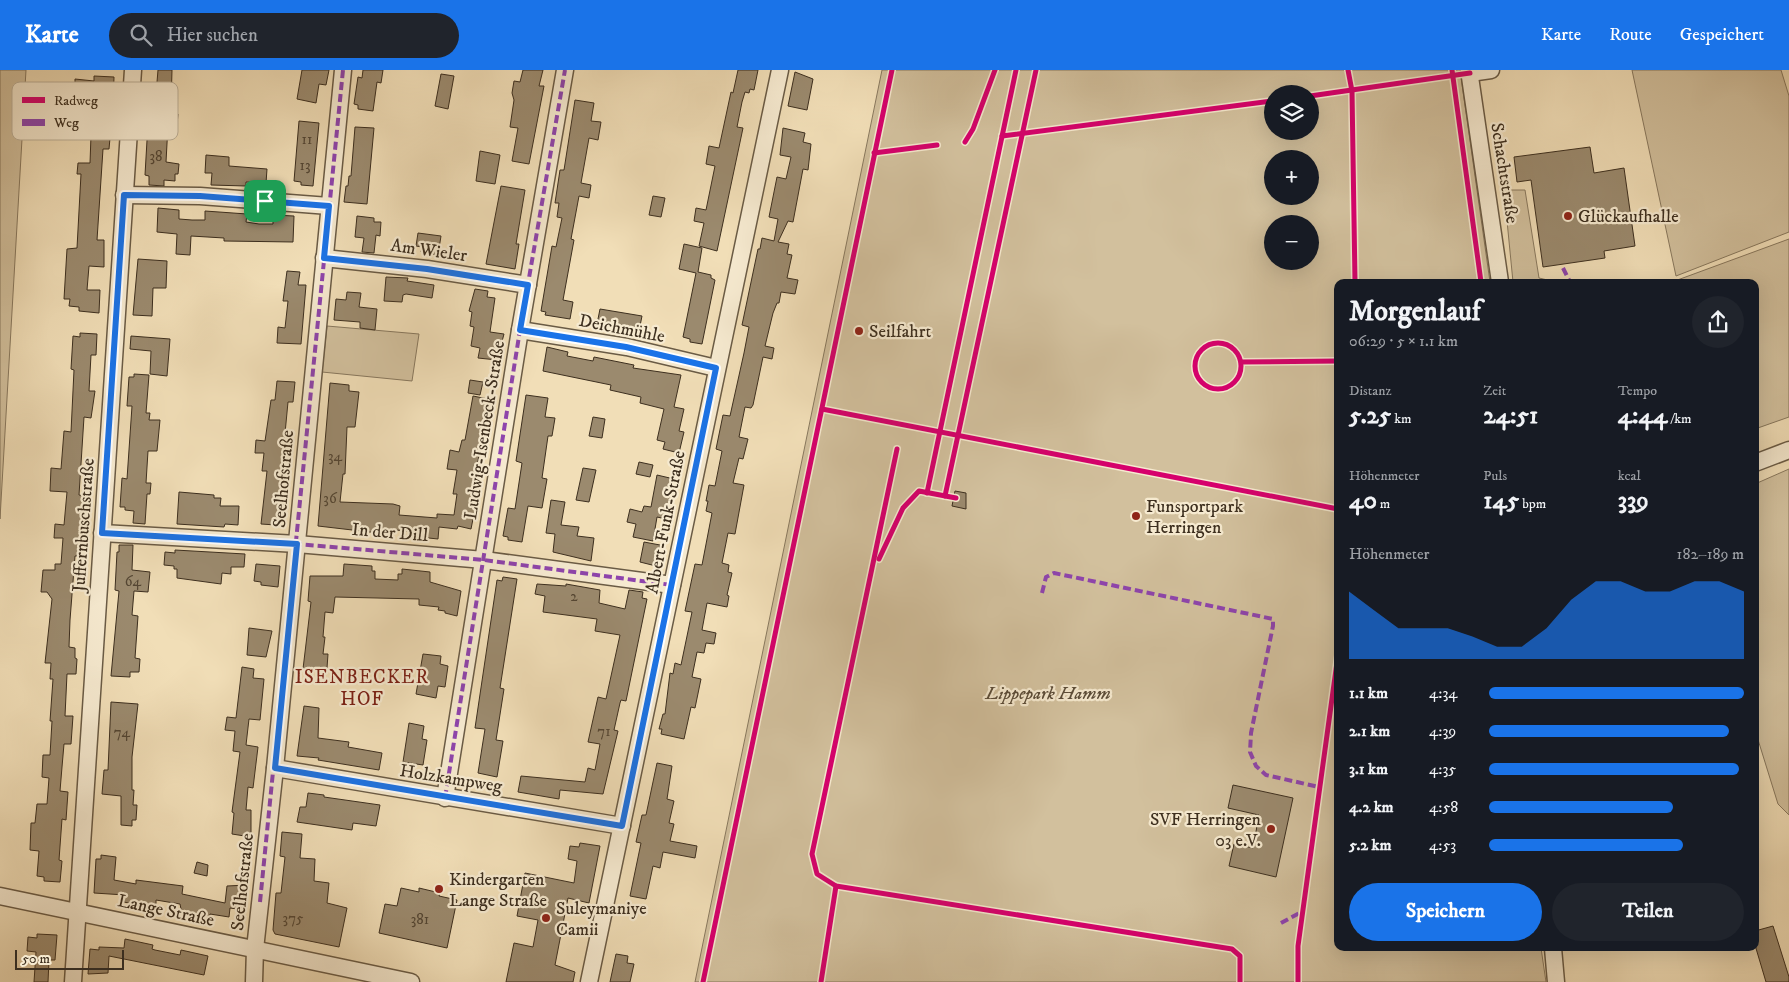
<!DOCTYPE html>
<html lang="de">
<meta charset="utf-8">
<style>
:root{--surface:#171b24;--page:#20242c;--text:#f1f3f6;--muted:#9ea1a6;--accent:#1a73e8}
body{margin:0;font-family:"IM FELL DW Pica",serif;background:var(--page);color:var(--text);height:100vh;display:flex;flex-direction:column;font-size:19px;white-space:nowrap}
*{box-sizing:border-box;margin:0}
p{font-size:16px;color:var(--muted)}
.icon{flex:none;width:28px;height:28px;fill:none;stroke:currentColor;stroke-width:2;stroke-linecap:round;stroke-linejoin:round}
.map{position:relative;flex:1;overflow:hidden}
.drawer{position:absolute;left:1334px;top:209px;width:425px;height:672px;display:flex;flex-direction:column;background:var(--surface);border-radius:10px;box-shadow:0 5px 20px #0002}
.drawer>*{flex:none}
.tools{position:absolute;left:1264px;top:15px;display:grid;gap:10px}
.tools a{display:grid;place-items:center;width:55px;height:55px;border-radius:50%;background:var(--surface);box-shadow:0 5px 20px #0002;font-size:25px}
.scale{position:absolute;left:15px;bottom:12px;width:109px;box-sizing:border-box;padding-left:5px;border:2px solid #3d2f1f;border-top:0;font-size:14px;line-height:18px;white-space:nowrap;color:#3d2f1f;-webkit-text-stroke:4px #f6ead0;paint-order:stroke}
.pin{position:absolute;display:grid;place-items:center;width:42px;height:42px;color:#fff;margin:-21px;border-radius:10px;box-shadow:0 2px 8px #0006}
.round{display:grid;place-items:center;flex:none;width:52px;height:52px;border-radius:26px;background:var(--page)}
.summary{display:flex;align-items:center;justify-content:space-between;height:85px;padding:0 15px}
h1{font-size:28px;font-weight:700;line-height:38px}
.metrics{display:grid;grid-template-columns:repeat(3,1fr);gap:8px;height:85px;padding:5px 15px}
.metrics div{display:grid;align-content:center}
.metrics b{font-size:25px;font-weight:700}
.metrics small{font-size:14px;font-weight:400}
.metrics p{font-size:14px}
.chart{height:140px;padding:10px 15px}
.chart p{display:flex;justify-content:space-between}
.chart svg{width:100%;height:90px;margin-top:5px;fill:var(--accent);opacity:.7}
.action{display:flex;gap:10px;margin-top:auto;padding:10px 15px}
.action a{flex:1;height:58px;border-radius:30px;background:var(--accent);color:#fff;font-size:20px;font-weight:700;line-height:58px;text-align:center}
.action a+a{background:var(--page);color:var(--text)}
ul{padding:0 15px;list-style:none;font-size:16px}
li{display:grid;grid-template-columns:80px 60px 1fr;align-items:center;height:38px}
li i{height:12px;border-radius:6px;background:var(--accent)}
header{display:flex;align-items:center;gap:30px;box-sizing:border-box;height:70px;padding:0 25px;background:var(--accent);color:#fff}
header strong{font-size:24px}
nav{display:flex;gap:28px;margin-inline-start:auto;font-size:18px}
.search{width:350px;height:45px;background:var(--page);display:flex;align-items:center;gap:12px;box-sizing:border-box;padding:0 18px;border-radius:28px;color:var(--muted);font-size:19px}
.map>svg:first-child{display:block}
.green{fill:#d2c09d;stroke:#88785e;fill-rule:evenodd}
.building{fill:#9b8a6e;stroke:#3d2f1f}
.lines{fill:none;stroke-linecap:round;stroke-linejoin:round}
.minor-casing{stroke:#6a5b45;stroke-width:19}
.minor{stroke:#f6ead0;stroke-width:16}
.quiet{stroke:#8e44ad;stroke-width:4;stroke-dasharray:8 4;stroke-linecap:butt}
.cycleway-casing{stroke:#f6ead0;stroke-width:8}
.cycleway{stroke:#d6006c;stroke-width:5}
.route-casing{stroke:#fff;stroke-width:10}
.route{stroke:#1a73e8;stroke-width:6}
.poi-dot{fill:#8f2418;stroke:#f6ead0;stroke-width:2}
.labels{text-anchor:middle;stroke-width:4.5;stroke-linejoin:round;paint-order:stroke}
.number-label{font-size:15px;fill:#544633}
.street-label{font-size:18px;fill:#3d2f1f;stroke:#f6ead0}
.poi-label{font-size:18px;fill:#3d2f1f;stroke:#f6ead0;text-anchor:start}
.park-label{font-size:18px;font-style:italic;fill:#5b4c38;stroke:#f6ead0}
.neighbourhood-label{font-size:19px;letter-spacing:1px;fill:#7a1f14;stroke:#f6ead0}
.key{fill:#f6ead0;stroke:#beb29b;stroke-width:1}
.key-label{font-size:14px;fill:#3d2f1f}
</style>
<header>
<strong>Karte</strong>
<div class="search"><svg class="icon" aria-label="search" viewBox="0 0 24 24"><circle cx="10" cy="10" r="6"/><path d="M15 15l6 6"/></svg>Hier suchen</div>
<nav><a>Karte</a><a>Route</a><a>Gespeichert</a></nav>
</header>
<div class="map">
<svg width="1789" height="912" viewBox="0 0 1789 912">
<rect width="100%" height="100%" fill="#f1deb7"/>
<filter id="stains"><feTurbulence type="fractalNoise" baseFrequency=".004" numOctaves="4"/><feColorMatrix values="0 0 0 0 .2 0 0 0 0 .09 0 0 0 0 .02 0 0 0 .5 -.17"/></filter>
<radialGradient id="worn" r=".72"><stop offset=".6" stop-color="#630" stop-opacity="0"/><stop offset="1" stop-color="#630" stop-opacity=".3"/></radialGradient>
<g class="green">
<path d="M0 0H26L0 449Z"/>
<path d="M882 0H1460L1490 212H1338V878H1541L1546 912H695ZM1272 24H1310V61H1272ZM1272 89H1310V126H1272ZM1272 154H1310V191H1272Z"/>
<path d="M1632 0H1781L1789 26V162L1676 206Z"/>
<path d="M1504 120H1525L1539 208 1556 212H1513Z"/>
<path d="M1789 169V347L1755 359V212H1672Z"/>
<path d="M327 256 419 264 412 311 322 302Z"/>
<path d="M1789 399V745L1778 734 1755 660V414Z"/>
</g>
<g class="building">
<path d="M158 0H172L171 37H173V44H178L177 55H168L166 92 179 94 178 104H175V111L164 110V116L149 115V106L145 105 149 36H155Z"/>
<path d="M302 0H329L326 15 319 14 316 33 297 29Z"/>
<path d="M363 0H383L381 13 377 12 373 41 358 39V35L354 34 358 7 362 8Z"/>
<path d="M523 0H543L539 16H544L529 94 512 91 518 58 510 57 514 30 512 23 514 11 520 12Z"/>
<path d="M738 0H758L754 20 750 19 749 23 745 22 742 32 737 57 743 58 717 181 699 176 704 153 694 151 696 138 706 140 715 96 706 94 709 76 719 78 731 22 733 23Z"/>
<path d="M795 2 813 9 807 40 788 36Z"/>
<path d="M441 4 454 6 448 39 435 36Z"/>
<path d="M94 6 114 7 112 68H110L109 79H103L97 170H104V197L89 196 87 220H100L99 243 79 241V237L69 236 70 229H64L67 179 77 178 81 104H77L78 93H90L92 38 67 36 68 15H75V9L94 11Z"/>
<path d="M575 30 594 33 591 51 601 52 598 70 589 68 581 113 591 115 589 128 579 126 571 169 574 170 563 230 573 232 570 249 545 245 546 242 541 241 552 176 556 177 562 148 557 147 559 133H555L560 100H564Z"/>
<path d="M299 51 319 53 313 116 301 115V112L294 111Z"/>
<path d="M355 57 374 58 367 134 344 132 346 116H348L349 106H351Z"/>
<path d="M783 58 805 63 803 72 811 74 808 100 803 99 793 152 788 151 778 172 789 174 787 184 792 185 787 208 798 210 795 224 781 222 779 233H777L773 243 765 276 774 278 772 289 763 287 753 335 751 338 745 337 739 367 748 369 743 389 739 388 733 413 744 415 735 464 728 463 722 493 729 495 728 502 732 503 727 525 729 526 727 537 707 533 702 560 716 563 714 574 706 573 704 583 697 582 692 607 701 609 695 638 691 637 684 669 661 664 662 659H659L663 644H665L670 603 673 604 675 593 681 595 692 542 685 541 695 494 702 495 712 443 706 441 708 431H706L709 415 715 416 722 381 716 379 723 345 730 346 744 283 749 257 742 255 758 179H760L762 168 774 171 778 149 769 147 777 107 786 109 791 87 780 85Z"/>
<path d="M1590 77 1594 103 1624 98 1635 176 1604 181 1605 188 1543 197 1531 110 1517 112 1514 87Z"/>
<path d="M480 81 500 85 495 114 476 111Z"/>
<path d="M206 85 229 87V96L267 99 266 113 246 112V116L211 115 212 103H205Z"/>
<path d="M501 116 525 120 516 174H519L515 199 486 194Z"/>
<path d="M653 126 665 128 661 147 649 145Z"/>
<path d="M158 138 179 140V149L192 150H205V141L247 144 246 152 259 154H273V145L294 146 293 172 224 171V168L191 166 190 185 176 184 177 164 157 162Z"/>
<path d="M357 146 374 148V152H381L380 166 376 165 374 183 362 182 364 168 355 167Z"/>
<path d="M418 163 441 166 438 185 421 182 422 177 416 176Z"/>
<path d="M684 174 702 178 698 202 711 205V208L715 210 702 274 690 272V269L683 267 696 203 679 199Z"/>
<path d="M138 189 167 191 166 218H153L152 246 133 245Z"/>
<path d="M287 201 300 202 298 215H306L301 274 277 273 278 257 285 258 288 231H283Z"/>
<path d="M386 207 408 208 407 211 434 215 432 228 406 224 403 225 402 232 384 231Z"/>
<path d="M475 219 488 221 487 227 495 228 490 262 504 264 497 290 478 288 480 278 471 276 474 257 470 256 472 242 469 241Z"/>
<path d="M347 222 361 223 359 237 377 239 375 260 360 258V252L334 250 336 229 346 230Z"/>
<path d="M600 239 642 246 638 266 605 259 598 249Z"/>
<path d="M80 263 97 264 96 285H91L89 321H95L91 348 84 347 79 425 86 426 81 486H75L70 550 69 577 75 578V588L77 589 76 604H67L65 646H73L71 674H64L62 697 60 721 68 722 66 750 62 749 59 790 62 791 60 812 44 811V807L37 806 39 781 30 780 31 753H35L37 734H47L49 708 42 707 43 685H50L52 651H50L53 609H50L51 593H45L52 529 47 522H41L43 500H55V494H61L63 468H54L55 454 64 455 67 422 50 421 51 398 61 399 64 361 71 362 74 300 71 299 73 266 80 267Z"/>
<path d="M131 266 170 269 167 306 150 304 151 281 130 279Z"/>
<path d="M547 277 568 282 567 286 593 291 594 287 634 295 633 298 681 305 674 337 684 339 679 361 684 362 679 383 663 379 665 372 657 370 664 339 640 333 641 327 610 320 611 315 543 301Z"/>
<path d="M134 304 149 305 146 343H150L149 350H160L157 381H148L146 413H151L150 424H147L145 454 133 453 134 441 125 440V437H120L122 408 127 409 132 336H127L129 307H134Z"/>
<path d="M470 310 483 312 480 325 468 323Z"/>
<path d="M277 311 295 312 293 332H288L280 416H286L282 444 278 443 276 455 261 454 267 401H262L264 383H255L256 370 265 371 271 330H275Z"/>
<path d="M330 313 349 315V321L359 322 355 357H347L345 404H343L340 432 393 434 400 436 399 445 437 448V444L454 445 457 424H453L457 400 447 399 450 380 459 382 462 370H465L473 326 488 329 487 332 492 333 487 361 483 360 479 385 471 433 476 434 471 459 458 456 457 459 439 457 438 469 410 466V461L379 459 378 463 318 456Z"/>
<path d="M526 325 548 328 545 347 555 348 552 366H548L542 408 547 409 542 438 528 436 522 472 508 470V467L503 466 508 438 515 439 522 393 516 391Z"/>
<path d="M593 347 605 349 602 368 589 366Z"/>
<path d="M639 392 653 395 650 407 636 404Z"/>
<path d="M583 398 596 400 589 432 576 430Z"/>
<path d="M657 405 674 409 666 449 657 447 653 471 633 467 636 454 627 452 630 439 642 442 644 436 651 437Z"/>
<path d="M955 421 966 423V439L952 436Z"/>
<path d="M179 422 214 425V428H221L220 436H239L238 455 225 454 224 457 177 454Z"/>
<path d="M551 430 565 432 561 455 579 457 577 466 594 468 591 491 553 482 555 464 546 463Z"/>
<path d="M644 472 660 475 656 496 640 492Z"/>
<path d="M119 475H133L132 500 150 502 148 522 134 521 132 545 138 546 135 588 140 589 139 602H130V607L111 606 119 521 115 520 117 482H119Z"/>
<path d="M175 480 245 484 244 497H231V504L222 503 221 514 177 508V499H174V496L164 495 165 482 175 483Z"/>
<path d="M256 494 280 496 278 517 261 515V512L254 511Z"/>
<path d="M344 494 372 496V501H375V509L398 510V504H402V499L430 502V512L461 521 457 546 445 543V541L438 540 439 537 419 535V529L335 527 333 543 325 542 323 567H325L323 584H328L327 598 320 597 319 601 303 599 311 532 308 531 310 506H343Z"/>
<path d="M503 507 517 509 500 618 504 619 496 670 503 671 497 707 478 703 485 659 475 658 497 510 502 511Z"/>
<path d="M537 514 566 516V514L600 520 599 533 625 539 629 520 643 522 642 528 647 529 626 631 621 630 620 633 614 660 618 661 603 724 560 720 559 729 518 722 521 706 585 712 588 698 595 700 600 674 588 672 598 627 606 629 620 565 595 561 597 549 543 542 545 526 535 524Z"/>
<path d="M249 558 272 561 266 587 247 585Z"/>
<path d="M423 584 441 586 440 594 448 596 445 617 438 616 436 628 416 624Z"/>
<path d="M242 597 254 599 253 608 264 609 260 650 249 649 246 675 258 677 253 718 248 717 246 740H251V767L232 764 234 743 232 742 240 682 233 681 235 661 225 660 227 647 236 648Z"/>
<path d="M111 632 138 634 132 687V720H134L133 735H137L136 750H132V756L121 755V726L102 724 104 700H108Z"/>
<path d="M304 636 319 638 318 668 349 672 348 677 382 683 379 700 318 690 319 688 297 686Z"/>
<path d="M409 653 424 656 422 669 427 670 423 695 403 692Z"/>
<path d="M657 693 672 696 667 729 674 731 669 753 674 754 670 771 697 776 695 788 663 782 660 798 653 796 646 829 630 826 641 773 636 772 642 745H646Z"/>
<path d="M1233 715 1293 728 1276 807 1229 796 1234 774 1253 778 1259 745 1228 738Z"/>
<path d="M308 723 324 725V727L380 735 376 756 353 753 352 760 297 752 300 737H306Z"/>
<path d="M282 762 302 764 300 788 315 789 314 811 329 813 327 833 347 838 339 877 275 864 273 860 276 823H281L285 787 280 786Z"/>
<path d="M580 773 600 776 589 833 568 828 555 895 575 902 573 912H506L514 873 533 877 538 850 517 846 525 803 574 813 577 791 568 789 570 776 579 777Z"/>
<path d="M101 785 116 787 114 810 136 814V810L183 816 182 824 225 833 227 816 247 815 244 840 230 838 229 847 210 844 209 850 182 844 180 834 156 830V834L152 833 151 838 124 832 125 825 94 823 96 789H101Z"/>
<path d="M197 792 208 795 207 806 194 803Z"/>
<path d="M401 818 419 822V818L440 823 439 826 457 830 447 878 379 863 385 834 397 836Z"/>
<path d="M1773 856 1789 907V912H1766L1755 875V861Z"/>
<path d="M37 864 57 865 55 890H49L48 912H34L36 882 27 881 28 867 37 868Z"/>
<path d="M125 869 153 875 152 879 155 880 180 885 181 880 208 886 204 905 109 886 108 903 88 904 90 879 99 880V877L124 878Z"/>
<path d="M616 884 628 886 627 893 634 894 630 912H610Z"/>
</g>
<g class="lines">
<g class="minor-casing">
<g id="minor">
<path d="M1469 0 1500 212"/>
<path d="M1470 3 1491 0"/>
<path d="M124 125 200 126 329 136"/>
<path d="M324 188 427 199 528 215"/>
<path d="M520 260 627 277 716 298"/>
<path d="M1755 393 1789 380"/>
<path d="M102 463 297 474 484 490 672 515"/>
<path d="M275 698 622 756"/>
<path d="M445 728 520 260 565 0"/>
<path d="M0 826 411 912"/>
<path d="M1553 878 1556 912"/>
<path d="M73 912 133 0"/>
<path d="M254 912 255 879 275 698 343 0"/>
<path d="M589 912 780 0"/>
</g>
</g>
<use href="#minor" class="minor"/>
<g class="quiet">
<path d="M124 125 200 126 329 136"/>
<path d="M324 188 427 199 528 215"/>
<path d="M1563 198 1570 212"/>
<path d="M520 260 627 277 716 298"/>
<path d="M102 463 297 474 484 490 672 515"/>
<path d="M1042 523 1046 507 1054 503 1273 549V556L1251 663 1250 682 1256 696 1266 705 1319 717"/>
<path d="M275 698 622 756"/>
<path d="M445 728 520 260 565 0"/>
<path d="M260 832 343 0"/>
<path d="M1281 853 1303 841"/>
</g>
<g class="cycleway-casing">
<g id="cycleway">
<path d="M1348 0 1352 21 1355 212"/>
<path d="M1452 0 1481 212"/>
<path d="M1310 26 1470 3"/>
<path d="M1002 66 1272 31"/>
<path d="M965 72 973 59 995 0"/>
<path d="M874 83 937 75"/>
<circle cx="1218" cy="296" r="23"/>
<path d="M1241 292 1338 291"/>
<path d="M822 339 1338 439"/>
<path d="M897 379 812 784 817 804 836 816 1232 879 1240 886V912"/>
<path d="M927 423 1016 0"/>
<path d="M945 426 1036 0"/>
<path d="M879 489 903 438 919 421 956 428"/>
<path d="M703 912 892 0"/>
<path d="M821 912 836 816"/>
<path d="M1298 912V876L1338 585"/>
</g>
</g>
<use href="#cycleway" class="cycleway"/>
</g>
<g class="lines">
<g class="route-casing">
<path id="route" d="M124 125 200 126 329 136 324 188 427 199 528 215 520 260 626 277 716 298 622 756 275 698 297 474 102 463Z"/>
</g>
<use href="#route" class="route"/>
</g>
<g class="poi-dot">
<circle cx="1568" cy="146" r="5"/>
<circle cx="859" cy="261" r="5"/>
<circle cx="1136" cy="446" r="5"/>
<circle cx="1271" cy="759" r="5"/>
<circle cx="439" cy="819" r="5"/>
<circle cx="546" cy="848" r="5"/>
</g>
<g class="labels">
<g class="number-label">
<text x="307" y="74">11</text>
<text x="156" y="91">38</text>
<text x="305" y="100">13</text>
<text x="335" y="391">34</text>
<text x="330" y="433">36</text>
<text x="133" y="516">64</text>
<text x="574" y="531">2</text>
<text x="604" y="666">71</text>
<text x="122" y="667">74</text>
<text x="293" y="853">375</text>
<text x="420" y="854">381</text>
</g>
<g class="street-label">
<text transform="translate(1505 103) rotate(81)" y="6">Schachtstraße</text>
<text transform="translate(429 180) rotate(8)" y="6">Am Wieler</text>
<text transform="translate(622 258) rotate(11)" y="6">Deichmühle</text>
<text transform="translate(484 360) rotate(-81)" y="6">Ludwig-Isenbeck-Straße</text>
<text transform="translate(283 409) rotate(-85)" y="6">Seelhofstraße</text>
<text transform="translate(665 452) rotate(-79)" y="6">Albert-Funk-Straße</text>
<text transform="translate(83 455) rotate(-86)" y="6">Juffernbuschstraße</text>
<text transform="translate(390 462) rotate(5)" y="6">In der Dill</text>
<text transform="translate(451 708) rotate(9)" y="6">Holzkampweg</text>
<text transform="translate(242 812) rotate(-84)" y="6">Seelhofstraße</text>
<text transform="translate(166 840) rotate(12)" y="6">Lange Straße</text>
</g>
<g class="poi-label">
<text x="1578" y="152">Glückaufhalle</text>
<text x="869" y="267">Seilfahrt</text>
<text x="1146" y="442">Funsportpark<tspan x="1146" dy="21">Herringen</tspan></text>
<text x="1261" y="755" text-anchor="end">SVF Herringen<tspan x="1261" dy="21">03 e.V.</tspan></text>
<text x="449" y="815">Kindergarten<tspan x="449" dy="21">Lange Straße</tspan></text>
<text x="556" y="844">Suleymaniye<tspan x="556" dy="21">Camii</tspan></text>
</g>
<g class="park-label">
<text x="1048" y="629">Lippepark Hamm</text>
</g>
<g class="neighbourhood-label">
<text x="362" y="613">ISENBECKER<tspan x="362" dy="22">HOF</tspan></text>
</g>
</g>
<rect x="12" y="12" width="166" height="58" rx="8" class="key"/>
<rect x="22" y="27" width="23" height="6" fill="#d6006c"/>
<rect x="22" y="49" width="23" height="7" fill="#8e44ad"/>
<g class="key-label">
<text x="54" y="35">Radweg</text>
<text x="54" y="57">Weg</text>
</g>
<rect width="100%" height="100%" filter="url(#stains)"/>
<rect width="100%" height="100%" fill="url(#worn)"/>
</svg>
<div class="tools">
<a><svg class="icon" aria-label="layers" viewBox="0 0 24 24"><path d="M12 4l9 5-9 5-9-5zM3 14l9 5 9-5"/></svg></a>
<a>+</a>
<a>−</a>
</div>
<div class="scale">50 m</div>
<div class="pin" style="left:265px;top:131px;background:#1e9e55"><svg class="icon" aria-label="arrive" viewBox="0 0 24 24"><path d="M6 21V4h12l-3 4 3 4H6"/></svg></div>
<section class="drawer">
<div class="summary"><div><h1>Morgenlauf</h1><p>06:29 · 5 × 1.1 km</p></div><a class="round"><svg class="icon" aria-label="share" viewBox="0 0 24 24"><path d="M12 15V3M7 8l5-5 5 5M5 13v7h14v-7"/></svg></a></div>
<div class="metrics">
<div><p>Distanz</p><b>5.25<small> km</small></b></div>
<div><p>Zeit</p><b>24:51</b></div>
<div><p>Tempo</p><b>4:44<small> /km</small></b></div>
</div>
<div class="metrics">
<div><p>Höhenmeter</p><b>40<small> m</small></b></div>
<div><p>Puls</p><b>145<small> bpm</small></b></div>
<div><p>kcal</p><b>339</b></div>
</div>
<div class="chart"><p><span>Höhenmeter</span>182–189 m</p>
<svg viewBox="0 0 160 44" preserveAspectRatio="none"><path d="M0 44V11L10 20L20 29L30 29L40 29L50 33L60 38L70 38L80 29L90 15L100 6L110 6L120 11L130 11L140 6L150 6L160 11V44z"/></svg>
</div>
<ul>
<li><b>1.1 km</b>4:34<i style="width:100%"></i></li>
<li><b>2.1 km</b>4:39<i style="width:94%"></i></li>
<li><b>3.1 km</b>4:35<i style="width:98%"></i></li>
<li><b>4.2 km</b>4:58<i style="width:72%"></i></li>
<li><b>5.2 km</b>4:53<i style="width:76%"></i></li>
</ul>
<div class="action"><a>Speichern</a><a>Teilen</a></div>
</section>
</div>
